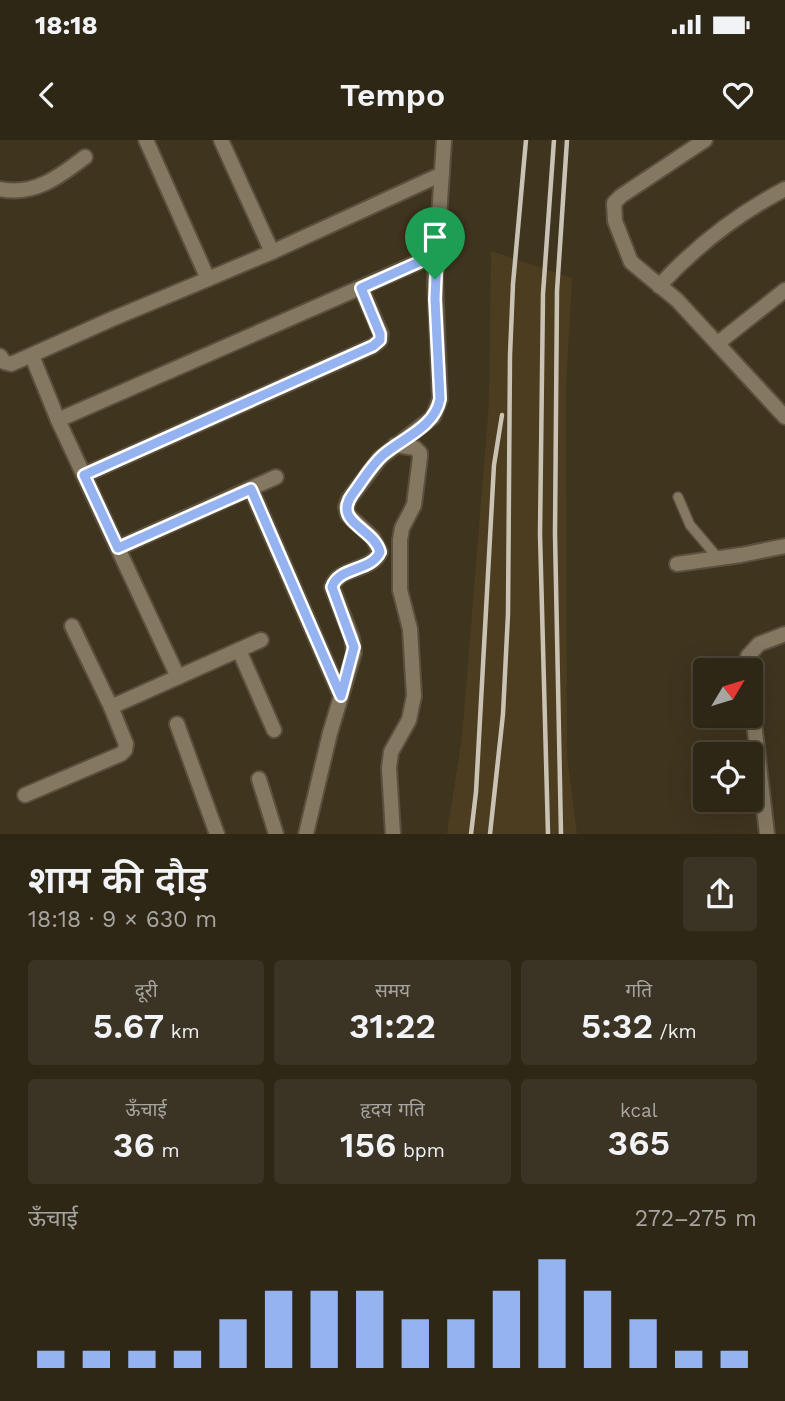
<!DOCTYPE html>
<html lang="hi">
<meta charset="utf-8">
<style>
:root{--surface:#2f2716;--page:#3b3323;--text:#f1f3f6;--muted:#a7a5a1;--line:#4a4435;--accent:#95b2f1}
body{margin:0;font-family:"Work Sans","Noto Sans Devanagari",sans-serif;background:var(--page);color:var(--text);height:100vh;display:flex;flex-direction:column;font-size:26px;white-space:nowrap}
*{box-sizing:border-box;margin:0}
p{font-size:23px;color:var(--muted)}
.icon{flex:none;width:38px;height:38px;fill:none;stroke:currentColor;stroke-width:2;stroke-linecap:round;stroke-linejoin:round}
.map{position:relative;height:694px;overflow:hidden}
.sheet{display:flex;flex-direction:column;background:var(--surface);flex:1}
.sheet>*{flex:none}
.needle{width:46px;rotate:52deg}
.controls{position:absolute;left:693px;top:518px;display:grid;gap:14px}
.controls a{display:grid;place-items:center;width:70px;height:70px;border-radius:7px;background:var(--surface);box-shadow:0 7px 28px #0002,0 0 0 2px var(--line);font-size:35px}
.pin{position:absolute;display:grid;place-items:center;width:60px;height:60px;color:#fff;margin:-72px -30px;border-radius:50% 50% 50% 0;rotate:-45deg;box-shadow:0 0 7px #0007}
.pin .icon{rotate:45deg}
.round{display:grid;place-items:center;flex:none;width:74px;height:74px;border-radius:7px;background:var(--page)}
.headline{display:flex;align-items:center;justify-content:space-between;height:119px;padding:0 28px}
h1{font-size:38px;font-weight:600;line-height:52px}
.metrics{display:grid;grid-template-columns:repeat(3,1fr);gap:10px;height:119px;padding:7px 28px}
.metrics div{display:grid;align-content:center;border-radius:7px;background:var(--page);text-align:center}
.metrics b{font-size:35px;font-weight:600}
.metrics small{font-size:19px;font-weight:400}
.metrics p{font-size:19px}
.chart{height:196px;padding:14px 28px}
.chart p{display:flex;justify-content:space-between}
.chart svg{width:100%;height:126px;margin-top:7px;stroke:var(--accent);stroke-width:6}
.status{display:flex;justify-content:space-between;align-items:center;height:49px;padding:0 35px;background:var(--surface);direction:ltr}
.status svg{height:19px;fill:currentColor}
header{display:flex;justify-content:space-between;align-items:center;height:91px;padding:0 28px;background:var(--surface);font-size:32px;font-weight:600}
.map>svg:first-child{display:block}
.built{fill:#4c3d21}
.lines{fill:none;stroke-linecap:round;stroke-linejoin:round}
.lane-casing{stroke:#5a503d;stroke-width:12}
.street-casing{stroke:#5a503d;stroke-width:18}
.lane{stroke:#857861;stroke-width:9}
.street{stroke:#857861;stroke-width:14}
.rail{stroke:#cac3b5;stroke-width:4.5}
.route-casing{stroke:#fff;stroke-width:14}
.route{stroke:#95b2f1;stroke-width:9}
</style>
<div class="status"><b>18:18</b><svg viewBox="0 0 49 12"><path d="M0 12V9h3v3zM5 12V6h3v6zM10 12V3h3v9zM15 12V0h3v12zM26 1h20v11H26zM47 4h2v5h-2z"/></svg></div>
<header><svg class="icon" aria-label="back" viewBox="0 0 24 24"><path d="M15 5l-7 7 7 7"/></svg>Tempo<svg class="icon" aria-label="heart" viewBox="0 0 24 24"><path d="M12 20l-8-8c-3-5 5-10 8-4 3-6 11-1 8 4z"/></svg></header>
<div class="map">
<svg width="785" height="694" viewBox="0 0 785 694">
<rect width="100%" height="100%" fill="#3f341e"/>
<path class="built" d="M491 111 572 138 566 246 567 615 577 694H447L462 597 489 263Z"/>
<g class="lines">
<g class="lane-casing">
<path id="lane" d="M678 357 690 385 718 418"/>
</g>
<g class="street-casing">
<g id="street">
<path d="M146 0 208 139 272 112"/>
<path d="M221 0 272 112 442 34"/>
<path d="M705 0 621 56 614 63 615 81 631 122 677 160 785 277"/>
<path d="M0 49C34 56 59 37 85 17"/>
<path d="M659 146C696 106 737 74 785 49"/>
<path d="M718 203 785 150"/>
<path d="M0 216 4 222 11 224 18 221 112 179 208 139"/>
<path d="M32 216 58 280 178 537 111 567 72 486"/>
<path d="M58 280 437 114"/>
<path d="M84 335 373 206 380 200 381 194 361 148"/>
<path d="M251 349 341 556"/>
<path d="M118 408 276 337"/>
<path d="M677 424 741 415 785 406"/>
<path d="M239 510 274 590"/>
<path d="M748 530V516L759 504 785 494"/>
<path d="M178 537 261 500"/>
<path d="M751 557 767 694"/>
<path d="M177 584 217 694"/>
<path d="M259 639 276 694"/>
<path d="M25 655 121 614 125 610 126 604 111 567"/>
<path d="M306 694 330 593 354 513 352 498 332 447C339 426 371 432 380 412L373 398 348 375 346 367 349 359 380 318 433 277 440 259 435 139 444 0"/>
<path d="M393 694 389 628 391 612 409 580 414 556 410 489 400 450V400L402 388 414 365 420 317V313L415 308 395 305"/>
</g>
</g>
<use href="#lane" class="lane"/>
<use href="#street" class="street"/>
<g class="rail">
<path d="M471 694 476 652 494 325 502 275"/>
<path d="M490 694 503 574 508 474 510 215 513 144 526 0"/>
<path d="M548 694 540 394 543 154 554 0"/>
<path d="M561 694 555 394 557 151 567 0"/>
</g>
</g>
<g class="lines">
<g class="route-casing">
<path id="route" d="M437 114 435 159 440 259C435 287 403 298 383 315 373 324 366 335 359 345 354 353 346 360 347 370 348 385 376 394 380 412 371 432 339 426 332 447L354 507 341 556 251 349 118 408 84 335 373 206 380 200V194L361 148Z"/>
</g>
<use href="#route" class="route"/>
</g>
</svg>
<div class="controls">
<a><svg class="needle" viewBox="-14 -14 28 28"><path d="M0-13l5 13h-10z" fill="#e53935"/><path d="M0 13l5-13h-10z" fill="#a7a5a1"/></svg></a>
<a><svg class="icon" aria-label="locate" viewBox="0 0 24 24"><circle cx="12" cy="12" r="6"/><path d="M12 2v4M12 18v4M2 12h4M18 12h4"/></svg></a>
</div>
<div class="pin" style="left:435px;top:139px;background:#1e9e55"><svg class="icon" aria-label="arrive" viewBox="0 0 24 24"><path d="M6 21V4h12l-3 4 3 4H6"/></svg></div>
</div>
<section class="sheet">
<div class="headline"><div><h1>शाम की दौड़</h1><p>18:18 · 9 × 630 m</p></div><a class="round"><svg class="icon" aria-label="share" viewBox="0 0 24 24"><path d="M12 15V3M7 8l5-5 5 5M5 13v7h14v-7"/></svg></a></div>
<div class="metrics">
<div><p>दूरी</p><b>5.67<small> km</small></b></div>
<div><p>समय</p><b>31:22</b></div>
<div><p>गति</p><b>5:32<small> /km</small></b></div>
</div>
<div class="metrics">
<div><p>ऊँचाई</p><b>36<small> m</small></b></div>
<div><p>हृदय गति</p><b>156<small> bpm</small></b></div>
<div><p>kcal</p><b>365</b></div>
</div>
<div class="chart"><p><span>ऊँचाई</span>272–275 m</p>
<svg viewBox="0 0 160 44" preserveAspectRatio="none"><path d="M5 44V38M15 44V38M25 44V38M35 44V38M45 44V27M55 44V17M65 44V17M75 44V17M85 44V27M95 44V27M105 44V17M115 44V6M125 44V17M135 44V27M145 44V38M155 44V38"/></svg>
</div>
</section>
